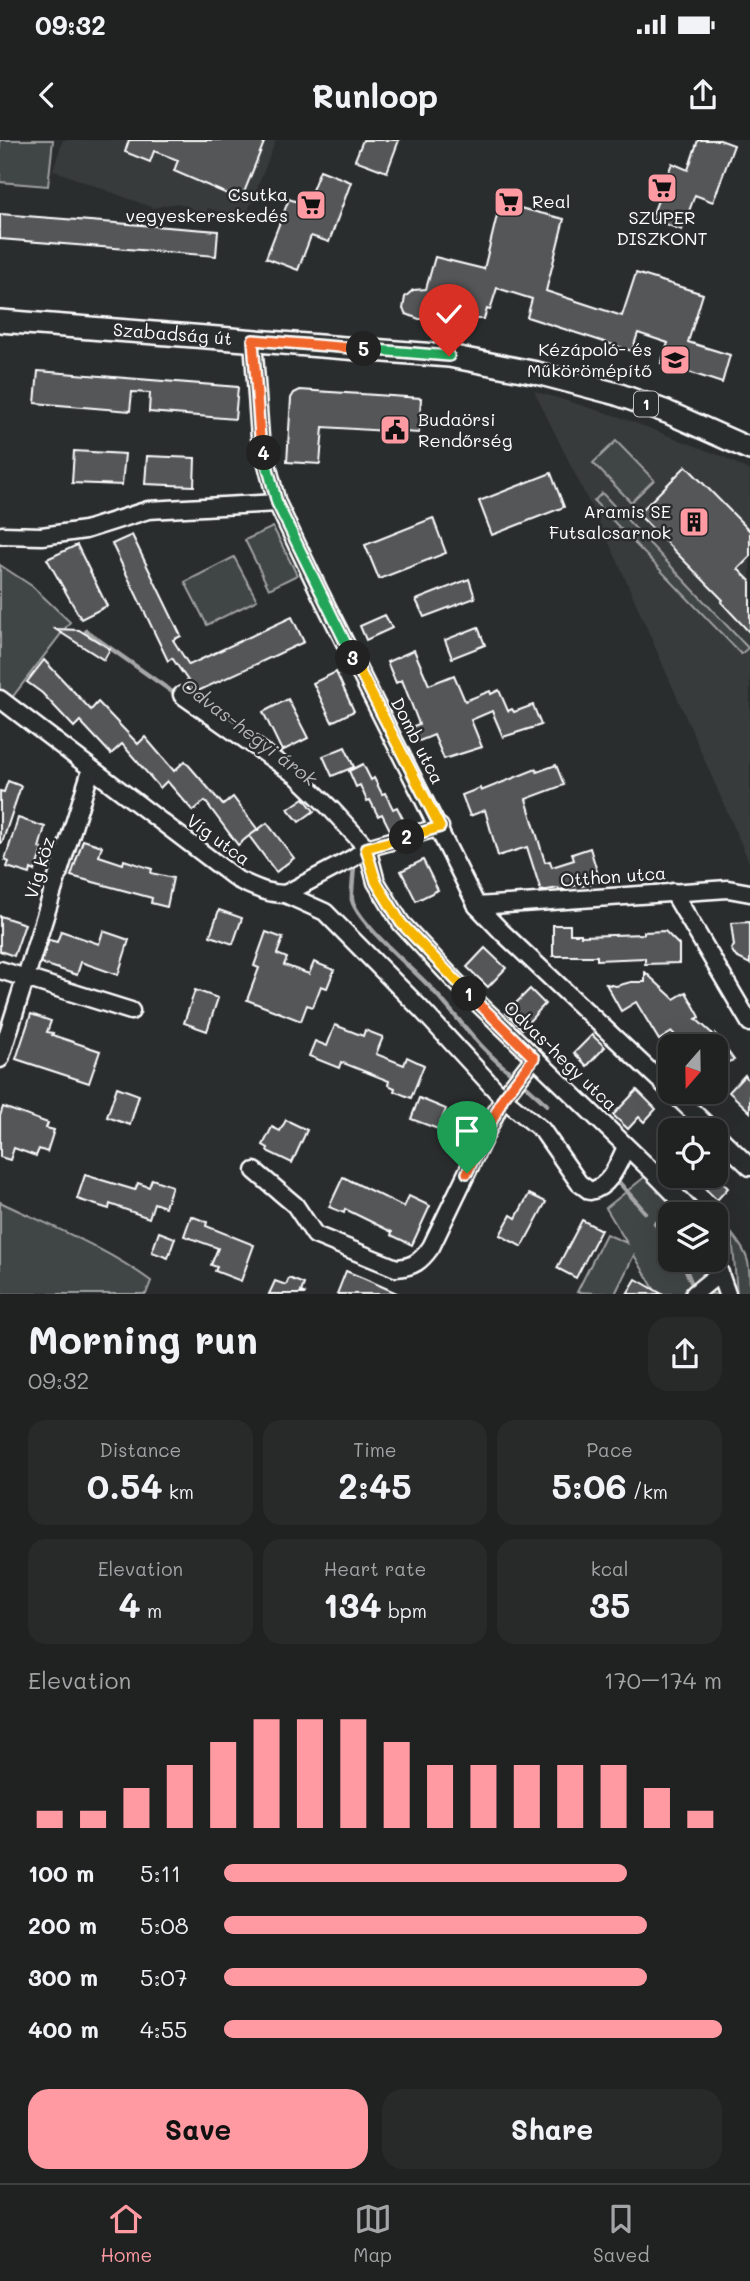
<!DOCTYPE html>
<meta charset="utf-8">
<style>
:root{--surface:#202222;--page:#282a2a;--text:#f1f3f6;--muted:#a2a4a5;--line:#3d3f40;--accent:#ff9aa2}
body{margin:0;font-family:Mali,sans-serif;background:var(--page);color:var(--text);height:100vh;display:flex;flex-direction:column;font-size:26px;white-space:nowrap}
*{box-sizing:border-box;margin:0}
p{font-size:23px;color:var(--muted)}
.icon{flex:none;width:38px;height:38px;fill:none;stroke:currentColor;stroke-width:2;stroke-linecap:round;stroke-linejoin:round}
.map{position:relative;height:1154px;overflow:hidden}
.panel{display:flex;flex-direction:column;background:var(--surface);flex:1}
.panel>*{flex:none}
.needle{width:46px;rotate:200deg}
.controls{position:absolute;left:658px;top:894px;display:grid;gap:14px}
.controls a{display:grid;place-items:center;width:70px;height:70px;border-radius:14px;background:var(--surface);box-shadow:0 7px 28px #0002,0 0 0 2px var(--line);font-size:35px}
.pin{position:absolute;display:grid;place-items:center;width:60px;height:60px;color:#fff;margin:-72px -30px;border-radius:50% 50% 50% 0;rotate:-45deg;box-shadow:0 0 7px #0007}
.pin .icon{rotate:45deg}
.km{position:absolute;width:35px;height:35px;margin:-18px;border-radius:50%;background:#222;color:#fff;font-size:19px;line-height:35px;text-align:center}
.round{display:grid;place-items:center;flex:none;width:74px;height:74px;border-radius:21px;background:var(--page)}
.summary{display:flex;align-items:center;justify-content:space-between;height:119px;padding:0 28px}
h1{font-size:38px;font-weight:800;line-height:52px}
.metrics{display:grid;grid-template-columns:repeat(3,1fr);gap:10px;height:119px;padding:7px 28px}
.metrics div{display:grid;align-content:center;border-radius:18px;background:var(--page);text-align:center}
.metrics b{font-size:35px;font-weight:800}
.metrics small{font-size:19px;font-weight:400}
.metrics p{font-size:19px}
.chart{height:196px;padding:14px 28px}
.chart p{display:flex;justify-content:space-between}
.chart svg{width:100%;height:126px;margin-top:7px;stroke:var(--accent);stroke-width:6}
.cta{display:flex;gap:14px;margin-top:auto;padding:14px 28px}
.cta a{flex:1;height:80px;border-radius:21px;background:var(--accent);color:#111;font-size:28px;font-weight:800;line-height:80px;text-align:center}
.cta a+a{background:var(--page);color:var(--text)}
ul{padding:0 28px;list-style:none;font-size:23px}
li{display:grid;grid-template-columns:112px 84px 1fr;align-items:center;height:52px}
li i{height:18px;border-radius:9px;background:var(--accent)}
.status{display:flex;justify-content:space-between;align-items:center;height:49px;padding:0 35px;background:var(--surface);direction:ltr}
.status svg{height:19px;fill:currentColor}
header{display:flex;justify-content:space-between;align-items:center;height:91px;padding:0 28px;background:var(--surface);font-size:32px;font-weight:800}
.menu{display:flex;justify-content:space-around;align-items:center;height:98px;border-top:2px solid var(--line);background:var(--surface);font-size:19px;color:var(--muted)}
.menu a{display:grid;justify-items:center;gap:4px}
.menu .selected{color:var(--accent)}
.map>svg:first-child{display:block}
.built{fill:#373a3b}
.green{fill:#414445;stroke:#a0a2a2;stroke-width:2}
.lines{fill:none;stroke-linecap:round;stroke-linejoin:round}
.stream{stroke:#a6a7a7;stroke-width:4.5}
.building{fill:#555758;stroke:#fff;stroke-width:2}
.minor-casing{stroke:#fff;stroke-width:21}
.major-casing{stroke:#fff;stroke-width:26}
.minor{stroke:#2a2d2e;stroke-width:16}
.major{stroke:#2a2d2e;stroke-width:21}
.split-1-casing{stroke:#fff;stroke-width:14}
.split-2-casing{stroke:#fff;stroke-width:14}
.split-3-casing{stroke:#fff;stroke-width:14}
.split-4-casing{stroke:#fff;stroke-width:14}
.split-5-casing{stroke:#fff;stroke-width:14}
.split-6-casing{stroke:#fff;stroke-width:14}
.split-1{stroke:#f0652b;stroke-width:9}
.split-2{stroke:#f5b400;stroke-width:9}
.split-3{stroke:#f5b400;stroke-width:9}
.split-4{stroke:#22a559;stroke-width:9}
.split-5{stroke:#f0652b;stroke-width:9}
.split-6{stroke:#22a559;stroke-width:9}
.labels{text-anchor:middle;stroke-width:5;stroke-linejoin:round;paint-order:stroke}
.shield{fill:#2a2d2e;stroke:#bfc0c0;stroke-width:2}
.shield-label{font-size:16px;font-weight:bold;fill:#fff}
.poi-label{font-size:18px;fill:#fff;stroke:#2a2d2e;text-anchor:end}
.street-label{font-size:18px;fill:#fff;stroke:#2a2d2e}
.water-label{font-size:19px;font-style:italic;fill:#b4b6b6;stroke:#2a2d2e}
</style>
<div class="status"><b>09:32</b><svg viewBox="0 0 49 12"><path d="M0 12V9h3v3zM5 12V6h3v6zM10 12V3h3v9zM15 12V0h3v12zM26 1h20v11H26zM47 4h2v5h-2z"/></svg></div>
<header><svg class="icon" aria-label="back" viewBox="0 0 24 24"><path d="M15 5l-7 7 7 7"/></svg>Runloop<svg class="icon" aria-label="share" viewBox="0 0 24 24"><path d="M12 15V3M7 8l5-5 5 5M5 13v7h14v-7"/></svg></header>
<div class="map">
<svg width="750" height="1154" viewBox="0 0 750 1154">
<rect width="100%" height="100%" fill="#2a2d2e"/>
<filter id="ink" filterUnits="userSpaceOnUse"><feTurbulence type="fractalNoise" baseFrequency=".0143" numOctaves="2"/><feDisplacementMap in="SourceGraphic" scale="14" xChannelSelector="R" yChannelSelector="G"/><feConvolveMatrix kernelMatrix="1 2 1 2 8 2 1 2 1" color-interpolation-filters="sRGB"/></filter>
<g filter="url(#ink)">
<g class="built">
<path d="M63 0H276L244 81 208 68 206 74 177 63 153 68 53 30Z"/>
<path d="M534 251 620 277 724 317 750 331V724L614 413Z"/>
</g>
<g class="green">
<path d="M0 0H53L48 46 0 42Z"/>
<path d="M616 301 654 340 631 362 593 323Z"/>
<path d="M602 353 748 508 741 514 594 361Z"/>
<path d="M273 387 297 435 269 449 245 400Z"/>
<path d="M234 417 257 460 207 485 185 442Z"/>
<path d="M0 425 32 446 70 482 7 564 0 559Z"/>
<path d="M652 1031 694 1074H670V1120H715L727 1154H657L634 1115 615 1154 577 1152 606 1094 627 1103 606 1068Z"/>
<path d="M0 1062C52 1087 105 1107 151 1141L146 1154H0Z"/>
<path d="M732 1094C750 1116 750 1124 750 1154H737Z"/>
</g>
<g class="lines">
<g class="stream">
<path d="M86 491 178 556"/>
<path d="M354 723C354 732 351 755 352 760 359 784 410 826 428 845 456 874 478 908 510 932"/>
<path d="M522 942 547 965"/>
<path d="M616 1039 645 1072"/>
<path d="M655 1083 670 1102"/>
<path d="M682 1120 691 1142"/>
</g>
</g>
<g class="building">
<path d="M129 0H265L241 60 174 31 178 20 154 11 150 22 125 12Z"/>
<path d="M363 0H399L387 32 355 20Z"/>
<path d="M698 0H720L734 5 713 62 695 55 682 90 651 79 672 23 688 30Z"/>
<path d="M320 30 351 42 329 102 311 96 298 130 266 118 289 59 306 65Z"/>
<path d="M500 63 564 79 546 151 622 176 636 133 703 154 688 202 730 215 722 243 661 223 668 203 638 193 632 211 527 177 532 159 497 148 490 170 487 169 484 179H419L406 174 403 169 405 157 413 150 426 149 435 117 484 129Z"/>
<path d="M0 74 218 91 216 116 0 99Z"/>
<path d="M38 231 238 247 235 279 149 272 150 253 132 252 130 271 35 263Z"/>
<path d="M300 250 421 258 419 293 323 287 320 324 287 322 291 258 294 253Z"/>
<path d="M74 311 125 314 122 345 72 343Z"/>
<path d="M147 316 195 318 194 346 145 344Z"/>
<path d="M686 326 750 391V417L738 429 750 441V493L721 462 723 460 638 374Z"/>
<path d="M551 333 564 367 492 395 479 361Z"/>
<path d="M433 378 446 413 379 439 365 405Z"/>
<path d="M132 395 181 496 173 500 189 525 292 477 304 502 196 552 172 518 168 521 112 404Z"/>
<path d="M77 405 107 466 81 479 47 419Z"/>
<path d="M469 439 475 458 424 477 416 460Z"/>
<path d="M385 475 392 488 366 500 360 486Z"/>
<path d="M478 487 485 505 452 518 445 500Z"/>
<path d="M55 489 79 490 110 509 104 520Z"/>
<path d="M414 510 429 545 454 535 465 561 490 551 491 554 499 550 508 571 512 569 514 572 533 565 541 585 503 597 492 571 471 580 482 607 444 619 434 595 417 602 411 587 419 584 402 540 396 543 387 522Z"/>
<path d="M44 520 91 570 98 562 138 604 145 597 174 631 185 621 223 665 233 657 258 690 249 696 267 683 294 718 276 732 249 696 238 705 205 661 193 671 167 641 160 648 122 604 111 614 80 581 74 587 42 553 27 542Z"/>
<path d="M336 532 354 571 332 582 313 543Z"/>
<path d="M288 559 308 598 282 611 263 572Z"/>
<path d="M345 607 354 627 332 636 323 616Z"/>
<path d="M363 624 371 640 374 638 382 654 385 653 393 669 397 667 405 683 390 690 382 674 378 676 370 660 367 661 360 645 356 647 349 631Z"/>
<path d="M556 625 564 645 526 659 545 722 550 721 552 727 574 720 572 714 590 708 600 741 582 746 581 744 560 750 558 748 541 751 527 707 498 716 485 670 470 676 462 655 480 648 481 651 536 629 537 632Z"/>
<path d="M8 641 21 646 2 703H0V651L4 652Z"/>
<path d="M304 658 314 671 299 682 288 669Z"/>
<path d="M18 678 45 687 39 708 42 709 35 731 31 729 30 734 7 727 9 722 5 720Z"/>
<path d="M83 700 102 706 99 716 123 724 124 720 152 729 151 733 173 738 167 767 151 763 152 758 71 736Z"/>
<path d="M423 720 438 750 416 761 401 731Z"/>
<path d="M219 770 242 778 233 804 210 796Z"/>
<path d="M0 776 25 784 14 816 0 811Z"/>
<path d="M750 782V824L736 817 731 809 734 806 731 783Z"/>
<path d="M553 785H570V794H581V796L644 794V792L665 791 679 805V823L645 824V818L597 820V816H553Z"/>
<path d="M61 791 99 804 103 791 129 800 118 835 81 822 77 835 41 823 49 800 57 802Z"/>
<path d="M266 792 283 798 277 814 287 818 284 825 309 834 314 822 334 830 327 848 321 846 313 867 307 865 301 881 247 860 259 828 254 826Z"/>
<path d="M485 808 506 828 488 847 467 827Z"/>
<path d="M645 832 674 859 686 852 700 877 696 879 716 897V895L734 920 716 926V906H685L672 892 659 900 636 862 621 871 606 844 616 846 631 842H645Z"/>
<path d="M530 849 545 864 522 889 506 873Z"/>
<path d="M195 850 218 858 207 891 184 883Z"/>
<path d="M31 874 51 881 47 892 53 893 52 895 100 911 89 943 16 919Z"/>
<path d="M335 885 363 896 365 890 383 897 376 914 404 925 407 917 424 925 411 958 394 951 395 948 388 945 389 941 341 922 339 928 309 916 315 901 327 906Z"/>
<path d="M592 895 605 907 587 926 574 913Z"/>
<path d="M745 935 750 943V972L729 952Z"/>
<path d="M117 947 139 955 130 985 107 977Z"/>
<path d="M637 950 656 969 644 982 639 977 628 989 613 975Z"/>
<path d="M419 958 446 969 438 989 411 979Z"/>
<path d="M3 967 48 983 46 988 54 990 47 1012 39 1009 36 1016 14 1008 10 1020 0 1017V976Z"/>
<path d="M286 980 307 990 292 1023 267 1011 268 1008 263 1005 272 987 280 991Z"/>
<path d="M85 1035 135 1050 138 1043 149 1047 152 1039 172 1046 165 1067 154 1063 149 1078 110 1064 109 1069 77 1059Z"/>
<path d="M692 1036H716L728 1048 717 1060Z"/>
<path d="M343 1037 404 1067 409 1056 430 1066 412 1105 391 1095 392 1092 345 1069 344 1073 329 1067Z"/>
<path d="M529 1054 546 1062 522 1107 500 1095 511 1075 516 1078Z"/>
<path d="M191 1076 207 1082 206 1086 254 1105 241 1141 215 1131 217 1127 211 1125 218 1108 184 1096Z"/>
<path d="M582 1080 601 1090 576 1138 557 1128Z"/>
<path d="M159 1092 175 1098 168 1118 152 1112Z"/>
<path d="M346 1131 363 1138 399 1154H337Z"/>
<path d="M289 1138 304 1144 301 1152 306 1154H269L275 1141 286 1145Z"/>
<path d="M636 1139 662 1154H627Z"/>
</g>
<g class="lines">
<g class="minor-casing">
<g id="minor">
<path d="M253 200 260 297 277 363 319 451 477 766 502 792 670 950"/>
<path d="M2 395 42 396 85 390 148 370 277 363"/>
<path d="M182 555 297 636 332 670 367 708 376 742 401 783 454 840 652 1031 694 1074"/>
<path d="M0 559 238 740C254 747 267 754 285 754L353 718 367 708 440 687"/>
<path d="M673 752 750 883"/>
<path d="M285 754 325 772 421 869 503 958 542 990 579 1043 590 1051C610 1047 618 1024 626 1007"/>
<path d="M477 766 728 749 750 753"/>
<path d="M0 830 131 871"/>
<path d="M0 919 91 630"/>
<path d="M672 952 712 990"/>
<path d="M716 994 750 1027"/>
<path d="M255 1031 295 1065 315 1095 396 1128C414 1127 421 1121 431 1107L503 958 534 918"/>
<path d="M715 1120 727 1154"/>
<path d="M694 1154 720 1133"/>
</g>
</g>
<g class="major-casing">
<g id="major">
<path id="s1" d="M0 181 449 216 537 233 617 254 667 272 750 309"/>
</g>
</g>
<use href="#minor" class="minor"/>
<use href="#major" class="major"/>
</g>
</g>
<g class="lines" filter="url(#ink)">
<g class="split-1-casing">
<path id="split-1" d="M467 1033 503 958 534 918 469 854"/>
</g>
<g class="split-2-casing">
<path id="split-2" d="M407 697 366 708 376 742 401 783 469 854"/>
</g>
<g class="split-3-casing">
<path id="split-3" d="M353 518 440 687 407 697"/>
</g>
<g class="split-4-casing">
<path id="split-4" d="M264 313 277 363 353 518"/>
</g>
<g class="split-5-casing">
<path id="split-5" d="M264 313 260 297 253 200 364 209"/>
</g>
<g class="split-6-casing">
<path id="split-6" d="M364 209 449 216"/>
</g>
<use href="#split-1" class="split-1"/>
<use href="#split-2" class="split-2"/>
<use href="#split-3" class="split-3"/>
<use href="#split-4" class="split-4"/>
<use href="#split-5" class="split-5"/>
<use href="#split-6" class="split-6"/>
</g>
<defs>
<g id="supermarket-square" transform="scale(1.575)"><rect x="-9" y="-9" width="18" height="18" rx="4" fill="#ff9aa2" stroke="#2a2d2e"/><path d="M-6-5.5h2.5l.6 2H6L4.5 2H-2.5L-4.4-4H-6ZM-1.5 3.2a1.3 1.3 0 1 0 .1 0ZM3 3.2a1.3 1.3 0 1 0 .1 0Z" fill="#111"/></g>
<g id="school-square" transform="scale(1.575)"><rect x="-9" y="-9" width="18" height="18" rx="4" fill="#ff9aa2" stroke="#2a2d2e"/><path d="M0-5L7-2L0 1L-7-2ZM-4 1L0 2.5L4 1V4Q0 6-4 4Z" fill="#111"/></g>
<g id="civic-square" transform="scale(1.575)"><rect x="-9" y="-9" width="18" height="18" rx="4" fill="#ff9aa2" stroke="#2a2d2e"/><path d="M-.6-6.5H3V-4.5H.6V-3L4-1V1h2V6H-6V1h2V-1L-.6-3ZM-1.2 2.5V6h2.4V2.5Z" fill="#111"/></g>
<g id="building-square" transform="scale(1.575)"><rect x="-9" y="-9" width="18" height="18" rx="4" fill="#ff9aa2" stroke="#2a2d2e"/><path d="M-4-6H4V6H1V3H-1V6H-4ZM-2.5-4.3h1.7v1.8h-1.7ZM.8-4.3h1.7v1.8H.8ZM-2.5-1h1.7V.8h-1.7ZM.8-1h1.7V.8H.8Z" fill="#111"/></g>
</defs>
<g fill-rule="evenodd">
<use href="#supermarket-square" x="662" y="48"/>
<use href="#supermarket-square" x="509" y="62"/>
<use href="#supermarket-square" x="311" y="65"/>
<use href="#school-square" x="675" y="220"/>
<use href="#civic-square" x="395" y="290"/>
<use href="#building-square" x="694" y="382"/>
</g>
<g class="labels">
<rect class="shield" x="634" y="251.5" width="24" height="25" rx="5"/>
<g class="shield-label">
<text x="646" y="270">1</text>
</g>
<g class="poi-label">
<text x="288" y="61">Csutka<tspan x="288" dy="21">vegyeskereskedés</tspan></text>
<text x="532" y="68" text-anchor="start">Real</text>
<text x="662" y="84" text-anchor="middle">SZUPER<tspan x="662" dy="21">DISZKONT</tspan></text>
<text x="652" y="216">Kézápoló- és<tspan x="652" dy="21">Műkörömépítő</tspan></text>
<text x="418" y="286" text-anchor="start">Budaörsi<tspan x="418" dy="21">Rendőrség</tspan></text>
<text x="671" y="378">Aramis SE<tspan x="671" dy="21">Futsalcsarnok</tspan></text>
</g>
<g class="street-label">
<text dy="6" stroke="none"><textPath href="#s1" startOffset="173">Szabadság út</textPath></text>
<text transform="translate(417 601) rotate(63)" y="6">Domb utca</text>
<text transform="translate(218 700) rotate(36)" y="6">Víg utca</text>
<text transform="translate(40 728) rotate(-73)" y="6">Víg köz</text>
<text transform="translate(613 737) rotate(-4)" y="6">Otthon utca</text>
<text transform="translate(560 916) rotate(44)" y="6">Odvas-hegy utca</text>
</g>
<g class="water-label">
<text transform="translate(249 592) rotate(37)" y="7">Odvas-hegyi árok</text>
</g>
</g>
</svg>
<div class="controls">
<a><svg class="needle" viewBox="-14 -14 28 28"><path d="M0-13l5 13h-10z" fill="#e53935"/><path d="M0 13l5-13h-10z" fill="#a2a4a5"/></svg></a>
<a><svg class="icon" aria-label="locate" viewBox="0 0 24 24"><circle cx="12" cy="12" r="6"/><path d="M12 2v4M12 18v4M2 12h4M18 12h4"/></svg></a>
<a><svg class="icon" aria-label="layers" viewBox="0 0 24 24"><path d="M12 4l9 5-9 5-9-5zM3 14l9 5 9-5"/></svg></a>
</div>
<div class="pin" style="left:467px;top:1033px;background:#1e9e55"><svg class="icon" aria-label="arrive" viewBox="0 0 24 24"><path d="M6 21V4h12l-3 4 3 4H6"/></svg></div>
<div class="pin" style="left:449px;top:216px;background:#d93025"><svg class="icon" aria-label="check" viewBox="0 0 24 24"><path d="M5 12l5 5 9-10"/></svg></div>
<b class="km" style="left:469px;top:854px">1</b>
<b class="km" style="left:407px;top:697px">2</b>
<b class="km" style="left:353px;top:518px">3</b>
<b class="km" style="left:264px;top:313px">4</b>
<b class="km" style="left:364px;top:209px">5</b>
</div>
<section class="panel">
<div class="summary"><div><h1>Morning run</h1><p>09:32</p></div><a class="round"><svg class="icon" aria-label="share" viewBox="0 0 24 24"><path d="M12 15V3M7 8l5-5 5 5M5 13v7h14v-7"/></svg></a></div>
<div class="metrics">
<div><p>Distance</p><b>0.54<small> km</small></b></div>
<div><p>Time</p><b>2:45</b></div>
<div><p>Pace</p><b>5:06<small> /km</small></b></div>
</div>
<div class="metrics">
<div><p>Elevation</p><b>4<small> m</small></b></div>
<div><p>Heart rate</p><b>134<small> bpm</small></b></div>
<div><p>kcal</p><b>35</b></div>
</div>
<div class="chart"><p><span>Elevation</span>170–174 m</p>
<svg viewBox="0 0 160 44" preserveAspectRatio="none"><path d="M5 44V38M15 44V38M25 44V30M35 44V22M45 44V14M55 44V6M65 44V6M75 44V6M85 44V14M95 44V22M105 44V22M115 44V22M125 44V22M135 44V22M145 44V30M155 44V38"/></svg>
</div>
<ul>
<li><b>100 m</b>5:11<i style="width:81%"></i></li>
<li><b>200 m</b>5:08<i style="width:85%"></i></li>
<li><b>300 m</b>5:07<i style="width:85%"></i></li>
<li><b>400 m</b>4:55<i style="width:100%"></i></li>
</ul>
<div class="cta"><a>Save</a><a>Share</a></div>
</section>
<nav class="menu">
<a class="selected"><svg class="icon" aria-label="home" viewBox="0 0 24 24"><path d="M3 11l9-7 9 7M6 9v11h12V9"/></svg>Home</a>
<a><svg class="icon" aria-label="map" viewBox="0 0 24 24"><path d="M3 6l6-2 6 2 6-2v14l-6 2-6-2-6 2zM9 4v14M15 6v14"/></svg>Map</a>
<a><svg class="icon" aria-label="saved" viewBox="0 0 24 24"><path d="M7 4h10v16l-5-4-5 4z"/></svg>Saved</a>
</nav>
